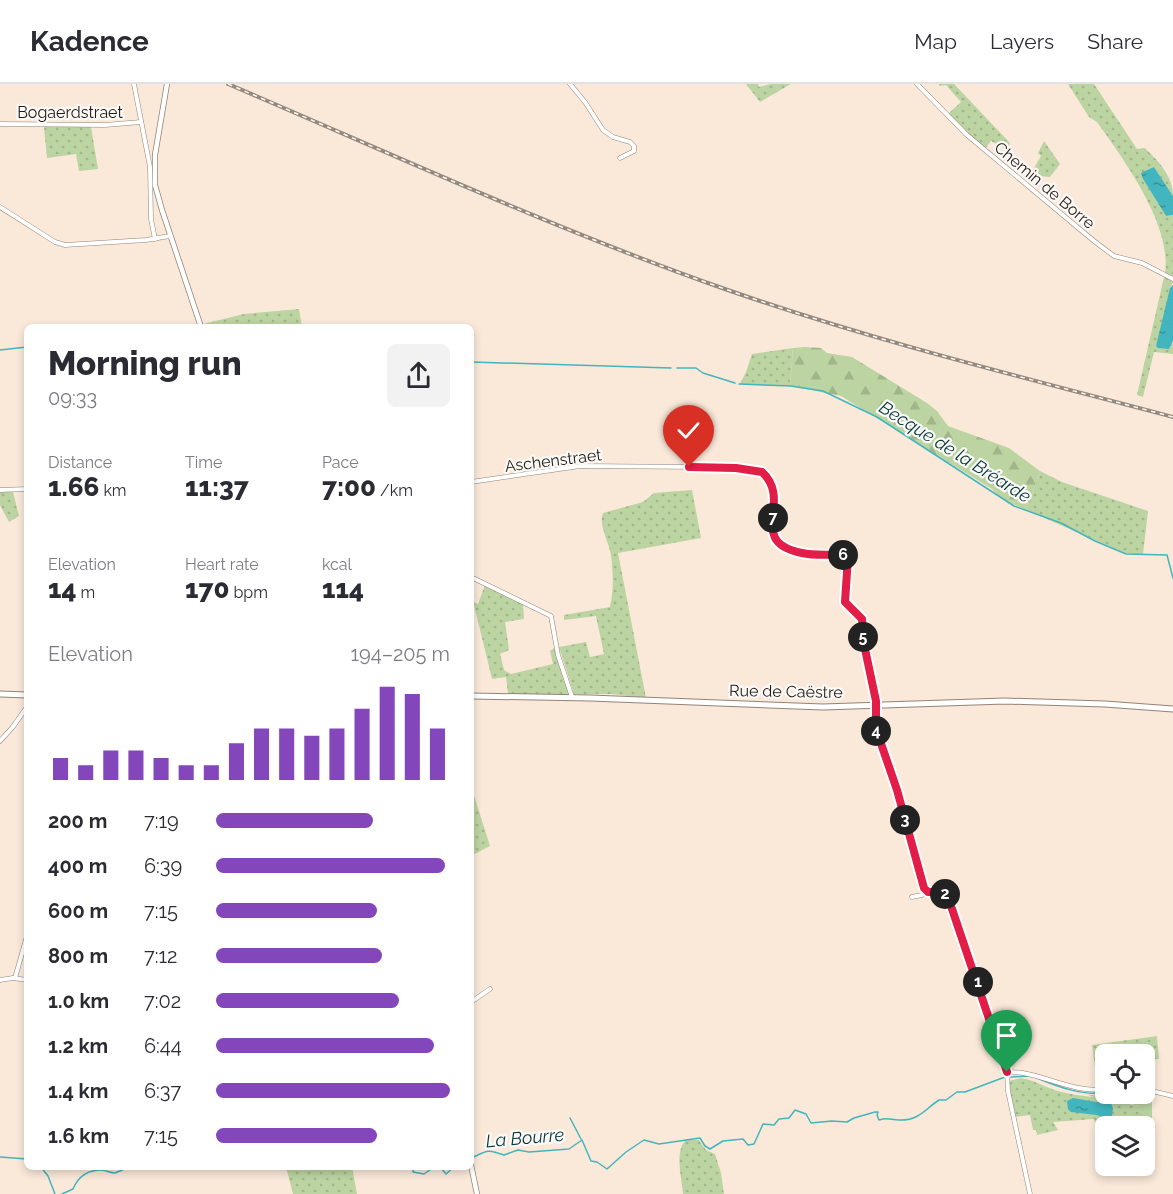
<!DOCTYPE html>
<meta charset="utf-8">
<style>
:root{--surface:#fff;--page:#f2f2f3;--text:#2b2b33;--muted:#7c7c81;--line:#e1e1e2;--accent:#8446bb}
body{margin:0;font-family:Raleway,sans-serif;background:var(--page);color:var(--text);height:100vh;display:flex;flex-direction:column;font-size:22px;white-space:nowrap}
*{box-sizing:border-box;margin:0}
p{font-size:20px;color:var(--muted)}
.icon{flex:none;width:33px;height:33px;fill:none;stroke:currentColor;stroke-width:2;stroke-linecap:round;stroke-linejoin:round}
.map{position:relative;flex:1;overflow:hidden}
.sheet{position:absolute;left:24px;top:240px;width:450px;height:846px;display:flex;flex-direction:column;background:var(--surface);border-radius:9px;box-shadow:0 3px 9px #0003}
.sheet>*{flex:none}
.fabs{position:absolute;left:1095px;top:960px;display:grid;gap:12px}
.fabs a{display:grid;place-items:center;width:60px;height:60px;border-radius:9px;background:var(--surface);box-shadow:0 3px 9px #0003;font-size:30px}
.pin{position:absolute;display:grid;place-items:center;width:51px;height:51px;color:#fff;margin:-62px -26px;border-radius:50% 50% 50% 0;rotate:-45deg;box-shadow:0 0 6px #0007}
.pin .icon{rotate:45deg}
.km{position:absolute;width:30px;height:30px;margin:-15px;border-radius:50%;background:#222;color:#fff;font-size:16px;line-height:30px;text-align:center}
.round{display:grid;place-items:center;flex:none;width:63px;height:63px;border-radius:9px;background:var(--page)}
.headline{display:flex;align-items:center;justify-content:space-between;height:102px;padding:0 24px}
h1{font-size:33px;font-weight:800;line-height:45px}
.metrics{display:grid;grid-template-columns:repeat(3,1fr);gap:9px;height:102px;padding:6px 24px}
.metrics div{display:grid;align-content:center}
.metrics b{font-size:26px;font-weight:800}
.metrics small{font-size:16px;font-weight:400}
.metrics p{font-size:16px}
.chart{height:168px;padding:12px 24px}
.chart p{display:flex;justify-content:space-between}
.chart svg{width:100%;height:108px;margin-top:6px;stroke:var(--accent);stroke-width:6}
ul{padding:0 24px;list-style:none;font-size:20px}
li{display:grid;grid-template-columns:96px 72px 1fr;align-items:center;height:45px}
li i{height:15px;border-radius:8px;background:var(--accent)}
header{display:flex;align-items:center;gap:36px;box-sizing:border-box;height:84px;padding:0 30px;background:var(--surface);border-bottom:2px solid var(--line)}
header strong{font-size:28px}
nav{display:flex;gap:33px;margin-inline-start:auto;font-size:21px}
.map>svg:first-child{display:block}
.grass{fill:url(#grass-dots)}
.forest{fill:url(#forest-firs)}
.water{fill:url(#water-ripples)}
.lines{fill:none;stroke-linecap:round;stroke-linejoin:round}
.stream{stroke:#42b5be;stroke-width:1.5}
.minor-casing{stroke:#938375;stroke-width:5}
.tertiary-casing{stroke:#938375;stroke-width:6}
.secondary-casing{stroke:#938375;stroke-width:7}
.minor{stroke:#fff;stroke-width:4}
.tertiary{stroke:#fff;stroke-width:4.5}
.secondary{stroke:#fff;stroke-width:5}
.rail-casing{stroke:#95897e;stroke-width:4}
.rail{stroke:#fcf9f6;stroke-width:1.5;stroke-dasharray:4.5;stroke-linecap:butt}
.route-casing{stroke:#fff;stroke-width:12}
.route{stroke:#e11d48;stroke-width:8}
.labels{text-anchor:middle;stroke-width:4.5;stroke-linejoin:round;paint-order:stroke}
.street-label{font-size:16px;fill:#201a14;stroke:#fcf9f6}
.water-label{font-size:18px;font-style:italic;fill:#02393d;stroke:#fcf9f6}
</style>
<header>
<strong>Kadence</strong>
<nav><a>Map</a><a>Layers</a><a>Share</a></nav>
</header>
<div class="map">
<svg width="1173" height="1110" viewBox="0 0 1173 1110">
<defs>
<pattern id="grass-dots" width="8" height="8" patternUnits="userSpaceOnUse" patternTransform="scale(1.5)"><rect width="8" height="8" fill="#bcd4a2"/><path d="M2 2h.1M6 6h.1" fill="none" stroke="#a1b58b" stroke-width="1.8" stroke-linecap="round"/></pattern>
<pattern id="forest-firs" width="22" height="20" patternUnits="userSpaceOnUse" patternTransform="scale(1.5)"><rect width="22" height="20" fill="#bcd4a2"/><path d="M5 1l3.5 6h-7zM16 11l3.5 6h-7z" fill="#a1b58b"/></pattern>
<pattern id="water-ripples" width="26" height="14" patternUnits="userSpaceOnUse" patternTransform="scale(1.5)"><rect width="26" height="14" fill="#42b5be"/><path d="M2 4q2-2 4 0t4 0M15 11q2-2 4 0t4 0" fill="none" stroke="#379299"/></pattern>
</defs>
<rect width="100%" height="100%" fill="#fae9d9"/>
<g class="grass">
<path d="M746 0H758L759 3 770 0H791L760 18Z"/>
<path d="M939 0H954L1010 59 1007 66 991 57 985 65 967 50 948 30 961 18 946 1 939 2Z"/>
<path d="M1068 0H1094L1137 65 1145 64C1159 78 1173 92 1173 112L1154 83 1143 95 1166 132 1173 131V193L1165 189C1172 141 1124 76 1097 38L1089 33Z"/>
<path d="M44 43H91L98 85 79 87 76 70 47 74Z"/>
<path d="M1044 57 1060 80 1050 93 1030 91 1041 72 1038 69Z"/>
<path d="M1164 193 1173 198 1170 204 1173 270 1154 268 1143 313 1137 311Z"/>
<path d="M299 225 302 243H204L203 240 244 230Z"/>
<path d="M793 264 790 302 740 300 746 288 752 270Z"/>
<path d="M1040 387 1062 398 1148 427 1143 470H1127L1026 426Z"/>
<path d="M692 406 701 454 618 469 646 614 611 610H574L559 563 586 558 590 573 604 570 596 532 564 536V531L610 523C614 505 613 489 611 471 609 458 598 440 603 429L643 418 654 409Z"/>
<path d="M0 408H13L19 432 9 438 0 421Z"/>
<path d="M485 501 523 520 524 535 505 538 509 566 500 570 504 586 511 590 553 580 550 567 554 564 569 610H508L506 593 492 595 473 517 478 520Z"/>
<path d="M471 702 490 762 471 772Z"/>
<path d="M1157 952 1159 975H1145L1144 970H1106L1105 1003 1098 1004 1092 961Z"/>
<path d="M1021 994C1033 996 1041 1001 1052 1005 1064 1010 1096 1014 1109 1014L1116 1019 1141 1022 1140 1042H1106L1105 1049 1097 1048 1094 1035 1053 1038 1058 1046 1037 1051 1036 1046H1033L1030 1031 1014 1033 1009 997Z"/>
<path d="M686 1056H699L706 1066 715 1070 721 1089 724 1110H683C682 1094 674 1067 686 1056Z"/>
<path d="M286 1083H352L357 1110H293Z"/>
</g>
<g class="forest">
<path d="M805 263 821 264 827 269 852 273 927 319 937 327 948 342 1009 364 1040 387 1026 426 1002 415 992 405 841 312 790 302 793 264Z"/>
<path d="M1113 1010H1135L1152 1013V1064L1145 1067 1144 1042H1140V1022L1131 1020 1125 1025 1109 1014H1096L1088 1011Z"/>
</g>
<g class="water">
<path d="M1154 83 1173 112V131L1166 132 1143 95 1141 89Z"/>
<path d="M1173 201V257L1169 265 1158 264 1156 262 1170 204Z"/>
<path d="M1073 1014 1096 1018H1111L1113 1025 1111 1038 1097 1031 1071 1028 1068 1025 1067 1017Z"/>
</g>
<g class="lines">
<g class="stream">
<path d="M0 266 27 263"/>
<path d="M471 278 671 284"/>
<path d="M677 284H696L703 289 735 299"/>
<path d="M739 300 791 302 823 307 877 333 1014 422 1061 439 1095 457 1126 470 1167 471 1173 494"/>
<path d="M1010 993 1030 992"/>
<path d="M1037 994C1056 1002 1084 1013 1106 1008"/>
<path d="M1144 1008 1155 1010"/>
<path d="M570 1034 581 1055"/>
<path d="M0 1073 27 1075"/>
<path d="M472 1074C487 1066 488 1065 504 1071L518 1066 529 1068 569 1065 582 1056 591 1077 597 1078 607 1085 626 1068 644 1056 659 1060 700 1054 705 1062 710 1065 723 1057 743 1055 748 1061 754 1060 763 1040 774 1041 779 1035 789 1034 795 1026 806 1030 811 1039 832 1037 847 1038 854 1034 875 1028H878L877 1031 879 1036C888 1033 891 1036 899 1036 919 1037 925 1025 939 1016H946L957 1008H965L1005 993"/>
<path d="M41 1083 48 1092 55 1110"/>
<path d="M413 1083V1088L424 1090 434 1083"/>
<path d="M440 1083 446 1090 454 1083"/>
<path d="M62 1110 73 1105C78 1093 87 1086 101 1086 106 1086 110 1089 115 1089L127 1084 136 1085 138 1083"/>
</g>
<g class="minor-casing">
<g id="minor">
<path d="M134 0 150 83 151 135 155 155"/>
<path d="M570 0 585 18 603 46 613 53 630 58 634 62V67L620 74"/>
<path d="M917 0 967 51 1094 157 1114 172 1142 179 1173 195"/>
<path d="M0 40 105 41 141 38"/>
<path d="M0 123 55 158 65 161 146 156 170 152"/>
<path d="M471 398 580 382 703 383 758 386 766 392 774 412 775 423 772 447 776 457 801 469 842 471 847 473 844 517 847 522 858 530 862 535 864 562 876 617V647L896 704 924 805 928 808 941 807 947 812 969 871 1007 987 1008 1007 1030 1110"/>
<path d="M0 406 27 405"/>
<path d="M471 493 551 532 558 571 572 613"/>
<path d="M0 657 12 644 27 623"/>
<path d="M27 739V754"/>
<path d="M912 813 922 811 926 807"/>
<path d="M15 894 27 852"/>
<path d="M0 896 13 894 27 896"/>
<path d="M471 918 490 905"/>
<path d="M1007 988C1041 987 1071 1010 1106 1005"/>
<path d="M1144 1005 1173 1012"/>
</g>
</g>
<g class="tertiary-casing">
<g id="tertiary">
<path d="M167 0 155 71V101L162 126 201 243"/>
<path d="M471 1081 477 1110"/>
</g>
</g>
<g class="secondary-casing">
<g id="secondary">
<path d="M0 610 27 611"/>
<path d="M471 612 590 614 823 623 1005 617 1105 620 1173 625"/>
</g>
</g>
<use href="#minor" class="minor"/>
<use href="#tertiary" class="tertiary"/>
<use href="#secondary" class="secondary"/>
<g class="rail-casing">
<path id="rail" d="M228 0C392 70 554 145 722 204 870 256 1022 293 1173 333"/>
</g>
<use href="#rail" class="rail"/>
</g>
<g class="lines">
<g class="route-casing">
<path id="route" d="M689 383 736 384 762 388C794 417 745 458 802 469 815 472 830 470 843 471L848 473 845 518 862 535 865 565 876 617V645L897 706 924 804 928 808H943L950 819 1007 988"/>
</g>
<use href="#route" class="route"/>
</g>
<g class="labels">
<g class="street-label">
<text x="70" y="34">Bogaerdstraet</text>
<text transform="translate(1045 101) rotate(40)" y="6">Chemin de Borre</text>
<text transform="translate(553 376) rotate(-7)" y="6">Aschenstraet</text>
<text transform="translate(786 607) rotate(1)" y="6">Rue de Caëstre</text>
</g>
<g class="water-label">
<text transform="translate(955 368) rotate(32)" y="6">Becque de la Bréarde</text>
<text transform="translate(525 1054) rotate(-5)" y="6">La Bourre</text>
</g>
</g>
</svg>
<div class="fabs">
<a><svg class="icon" aria-label="locate" viewBox="0 0 24 24"><circle cx="12" cy="12" r="6"/><path d="M12 2v4M12 18v4M2 12h4M18 12h4"/></svg></a>
<a><svg class="icon" aria-label="layers" viewBox="0 0 24 24"><path d="M12 4l9 5-9 5-9-5zM3 14l9 5 9-5"/></svg></a>
</div>
<div class="pin" style="left:1007px;top:988px;background:#1e9e55"><svg class="icon" aria-label="arrive" viewBox="0 0 24 24"><path d="M6 21V4h12l-3 4 3 4H6"/></svg></div>
<div class="pin" style="left:689px;top:383px;background:#d93025"><svg class="icon" aria-label="check" viewBox="0 0 24 24"><path d="M5 12l5 5 9-10"/></svg></div>
<b class="km" style="left:978px;top:898px">1</b>
<b class="km" style="left:945px;top:810px">2</b>
<b class="km" style="left:905px;top:736px">3</b>
<b class="km" style="left:876px;top:647px">4</b>
<b class="km" style="left:863px;top:553px">5</b>
<b class="km" style="left:843px;top:471px">6</b>
<b class="km" style="left:773px;top:434px">7</b>
<section class="sheet">
<div class="headline"><div><h1>Morning run</h1><p>09:33</p></div><a class="round"><svg class="icon" aria-label="share" viewBox="0 0 24 24"><path d="M12 15V3M7 8l5-5 5 5M5 13v7h14v-7"/></svg></a></div>
<div class="metrics">
<div><p>Distance</p><b>1.66<small> km</small></b></div>
<div><p>Time</p><b>11:37</b></div>
<div><p>Pace</p><b>7:00<small> /km</small></b></div>
</div>
<div class="metrics">
<div><p>Elevation</p><b>14<small> m</small></b></div>
<div><p>Heart rate</p><b>170<small> bpm</small></b></div>
<div><p>kcal</p><b>114</b></div>
</div>
<div class="chart"><p><span>Elevation</span>194–205 m</p>
<svg viewBox="0 0 160 44" preserveAspectRatio="none"><path d="M5 44V35M15 44V38M25 44V32M35 44V32M45 44V35M55 44V38M65 44V38M75 44V29M85 44V23M95 44V23M105 44V26M115 44V23M125 44V15M135 44V6M145 44V9M155 44V23"/></svg>
</div>
<ul>
<li><b>200 m</b>7:19<i style="width:67%"></i></li>
<li><b>400 m</b>6:39<i style="width:98%"></i></li>
<li><b>600 m</b>7:15<i style="width:69%"></i></li>
<li><b>800 m</b>7:12<i style="width:71%"></i></li>
<li><b>1.0 km</b>7:02<i style="width:78%"></i></li>
<li><b>1.2 km</b>6:44<i style="width:93%"></i></li>
<li><b>1.4 km</b>6:37<i style="width:100%"></i></li>
<li><b>1.6 km</b>7:15<i style="width:69%"></i></li>
</ul>
</section>
</div>
